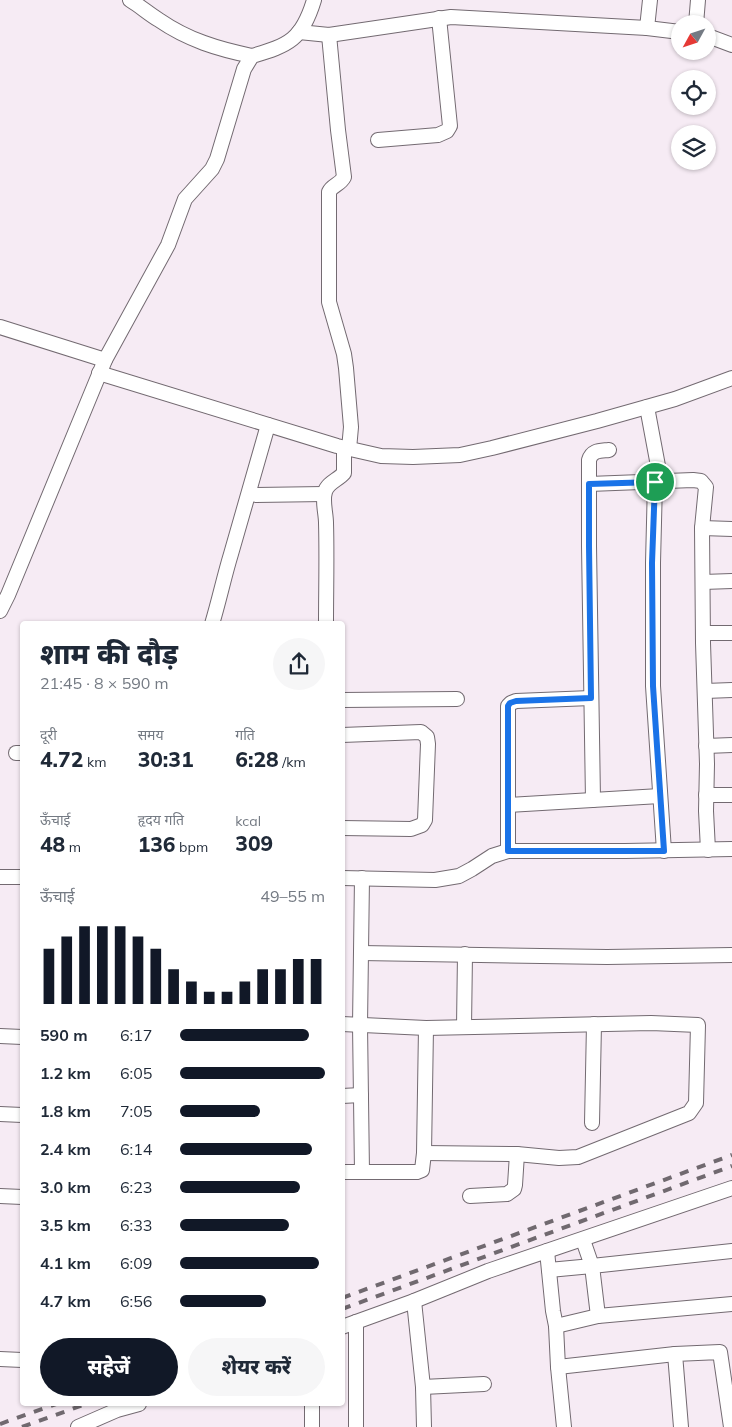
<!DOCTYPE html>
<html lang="hi">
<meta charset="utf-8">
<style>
:root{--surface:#fff;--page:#f6f6f7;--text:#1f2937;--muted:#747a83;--accent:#111827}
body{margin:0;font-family:Mulish,"Noto Sans Devanagari",sans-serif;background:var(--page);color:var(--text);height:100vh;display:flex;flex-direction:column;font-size:19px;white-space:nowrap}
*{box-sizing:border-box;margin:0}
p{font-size:16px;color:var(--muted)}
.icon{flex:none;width:28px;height:28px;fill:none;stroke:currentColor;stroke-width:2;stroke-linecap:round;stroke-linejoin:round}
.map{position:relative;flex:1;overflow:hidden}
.details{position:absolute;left:20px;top:621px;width:325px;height:785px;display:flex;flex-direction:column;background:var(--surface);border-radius:5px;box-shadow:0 1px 4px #0004}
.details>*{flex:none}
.needle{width:32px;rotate:230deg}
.buttons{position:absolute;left:671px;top:15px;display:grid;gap:10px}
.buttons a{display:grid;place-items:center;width:45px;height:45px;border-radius:50%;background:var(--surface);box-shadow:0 1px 4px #0004;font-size:25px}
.pin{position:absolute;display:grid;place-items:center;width:42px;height:42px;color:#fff;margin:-21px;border:2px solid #fff;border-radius:50%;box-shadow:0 1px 5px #0007}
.round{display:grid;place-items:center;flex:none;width:52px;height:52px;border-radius:26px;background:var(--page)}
.headline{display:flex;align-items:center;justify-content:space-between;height:85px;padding:0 20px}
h1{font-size:28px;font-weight:800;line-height:38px}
.stats{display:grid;grid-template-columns:repeat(3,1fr);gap:8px;height:85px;padding:5px 20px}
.stats div{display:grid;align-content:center}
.stats b{font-size:21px;font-weight:800}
.stats small{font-size:14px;font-weight:400}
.stats p{font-size:14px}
.chart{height:140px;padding:10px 20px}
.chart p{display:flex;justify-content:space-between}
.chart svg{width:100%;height:90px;margin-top:5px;stroke:var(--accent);stroke-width:6}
.action{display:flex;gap:10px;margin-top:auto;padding:10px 20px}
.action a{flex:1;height:58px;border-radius:30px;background:var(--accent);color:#fff;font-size:20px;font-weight:800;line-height:58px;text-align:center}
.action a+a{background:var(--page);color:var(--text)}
ul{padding:0 20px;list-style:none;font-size:16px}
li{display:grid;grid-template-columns:80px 60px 1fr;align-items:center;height:38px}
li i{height:12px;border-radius:6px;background:var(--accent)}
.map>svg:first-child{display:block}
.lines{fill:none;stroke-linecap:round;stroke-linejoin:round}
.minor-casing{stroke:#736a71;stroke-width:16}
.minor{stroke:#fff;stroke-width:14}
.rail{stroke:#70696f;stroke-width:4;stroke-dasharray:9 9;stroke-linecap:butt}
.route-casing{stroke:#fff;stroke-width:10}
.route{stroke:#1a73e8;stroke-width:6}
</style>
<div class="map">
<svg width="732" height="1427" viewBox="0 0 732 1427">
<rect width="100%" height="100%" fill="#f6ebf4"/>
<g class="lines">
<g class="minor-casing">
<g id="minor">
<path d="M130 0C140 6 149 14 159 20 188 40 218 49 252 56"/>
<path d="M696 24 698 0"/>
<path d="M647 28 650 0"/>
<path d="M299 32 329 35 451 17 647 28 680 32"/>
<path d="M329 35 338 130 344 177C340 185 332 185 329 192V302L344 354 346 368 351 427 349 449"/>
<path d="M708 36 732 45"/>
<path d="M378 140 438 135 447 131 450 126 439 18"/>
<path d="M0 327 105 360"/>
<path d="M99 373 337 446 381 456 413 457 460 455 492 448 597 421 675 399 732 378"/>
<path d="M647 407 661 482"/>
<path d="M655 482 653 563V686L664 851"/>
<path d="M589 484 693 480 701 481 706 487 702 528 703 643 707 764 706 811 708 850"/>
<path d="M256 495 324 494"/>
<path d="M702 528 732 529"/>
<path d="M703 582 732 581"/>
<path d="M0 611 8 595 105 360 168 245 185 199 212 169 217 159 244 69 252 56C289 45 302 40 314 0"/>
<path d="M212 624C219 601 224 577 231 554 243 511 256 468 268 425"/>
<path d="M326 624C326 590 327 556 326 523 326 513 322 501 325 492 327 483 338 480 344 473V448"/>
<path d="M703 633H732"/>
<path d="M705 691 732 690"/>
<path d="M342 700 457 699"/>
<path d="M342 735 421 732 427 737 428 744 425 820 422 825 411 829 342 828"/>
<path d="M706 746 732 745"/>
<path d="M16 753H22"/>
<path d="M706 795H732"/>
<path d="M593 800 589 546V460C592 450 600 451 609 450"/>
<path d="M508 805 660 796"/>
<path d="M508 851V706L511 703 516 701 591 698"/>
<path d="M0 877H22"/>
<path d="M342 878 435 880 459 876 472 869 492 856 508 851H625L732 849"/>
<path d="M361 953 607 957 732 955"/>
<path d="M342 1024 426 1028 651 1023 698 1025 696 1103 689 1113 684 1115 578 1157 559 1158 517 1154 424 1153"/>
<path d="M464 1027 465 954"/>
<path d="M0 1036 22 1037"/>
<path d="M342 1096 361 1095"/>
<path d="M0 1114 22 1115"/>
<path d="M592 1123 594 1024"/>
<path d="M342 1172H417L422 1170 424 1153 426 1028"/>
<path d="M362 1172 360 1025 362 878"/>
<path d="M0 1196 22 1197"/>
<path d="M470 1196 507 1194 514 1189 515 1185 517 1154"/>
<path d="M547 1251 553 1311 556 1326 558 1367 564 1427"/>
<path d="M549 1270 592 1266 583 1240"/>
<path d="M414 1301 423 1387 424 1427"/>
<path d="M598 1316 592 1266 732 1251"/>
<path d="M356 1322V1427"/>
<path d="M556 1326 598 1316 732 1304"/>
<path d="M342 1327 414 1301 488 1271 732 1188"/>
<path d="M0 1359 22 1360"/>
<path d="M558 1367 675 1354"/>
<path d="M423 1387 484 1384"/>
<path d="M312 1404V1427"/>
<path d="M78 1427 117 1410 139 1404"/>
<path d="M681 1427 675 1354 720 1352 731 1427"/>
</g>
</g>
<use href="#minor" class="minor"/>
<g class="rail">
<path d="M342 1298 732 1155"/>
<path d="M342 1309 732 1166"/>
<path d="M0 1424 56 1404"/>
<path d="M22 1427 86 1404"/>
</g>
</g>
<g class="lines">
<g class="route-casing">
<path id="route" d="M655 482 652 563 653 686 664 851H508V706L510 703 516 701 591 698 589 546V484Z"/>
</g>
<use href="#route" class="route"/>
</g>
</svg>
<div class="buttons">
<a><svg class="needle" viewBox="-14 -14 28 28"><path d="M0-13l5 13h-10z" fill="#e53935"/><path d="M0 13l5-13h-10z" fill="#747a83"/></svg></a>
<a><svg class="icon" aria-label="locate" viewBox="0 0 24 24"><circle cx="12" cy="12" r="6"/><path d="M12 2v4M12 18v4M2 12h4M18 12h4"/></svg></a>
<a><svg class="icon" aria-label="layers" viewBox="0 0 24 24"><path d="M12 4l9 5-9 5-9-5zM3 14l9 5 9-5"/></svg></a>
</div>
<div class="pin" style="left:655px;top:482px;background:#1e9e55"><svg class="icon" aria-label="arrive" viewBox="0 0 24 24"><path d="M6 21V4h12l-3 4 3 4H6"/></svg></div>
<section class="details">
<div class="headline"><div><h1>शाम की दौड़</h1><p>21:45 · 8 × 590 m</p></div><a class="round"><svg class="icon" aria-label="share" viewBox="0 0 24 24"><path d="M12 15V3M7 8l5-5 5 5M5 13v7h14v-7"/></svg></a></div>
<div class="stats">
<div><p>दूरी</p><b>4.72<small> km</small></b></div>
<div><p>समय</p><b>30:31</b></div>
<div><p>गति</p><b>6:28<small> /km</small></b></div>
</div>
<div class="stats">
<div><p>ऊँचाई</p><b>48<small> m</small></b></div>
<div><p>हृदय गति</p><b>136<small> bpm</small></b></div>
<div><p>kcal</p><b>309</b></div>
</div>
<div class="chart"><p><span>ऊँचाई</span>49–55 m</p>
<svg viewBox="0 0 160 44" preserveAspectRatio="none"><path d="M5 44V17M15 44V11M25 44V6M35 44V6M45 44V6M55 44V11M65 44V17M75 44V27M85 44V33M95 44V38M105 44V38M115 44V33M125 44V27M135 44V27M145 44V22M155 44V22"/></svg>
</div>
<ul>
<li><b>590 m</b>6:17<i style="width:89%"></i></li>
<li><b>1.2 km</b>6:05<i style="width:100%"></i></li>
<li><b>1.8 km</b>7:05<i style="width:55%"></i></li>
<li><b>2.4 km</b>6:14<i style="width:91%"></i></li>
<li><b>3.0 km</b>6:23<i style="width:83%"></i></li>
<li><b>3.5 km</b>6:33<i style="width:75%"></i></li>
<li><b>4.1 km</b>6:09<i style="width:96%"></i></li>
<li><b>4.7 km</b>6:56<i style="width:59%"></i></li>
</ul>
<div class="action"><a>सहेजें</a><a>शेयर करें</a></div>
</section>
</div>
